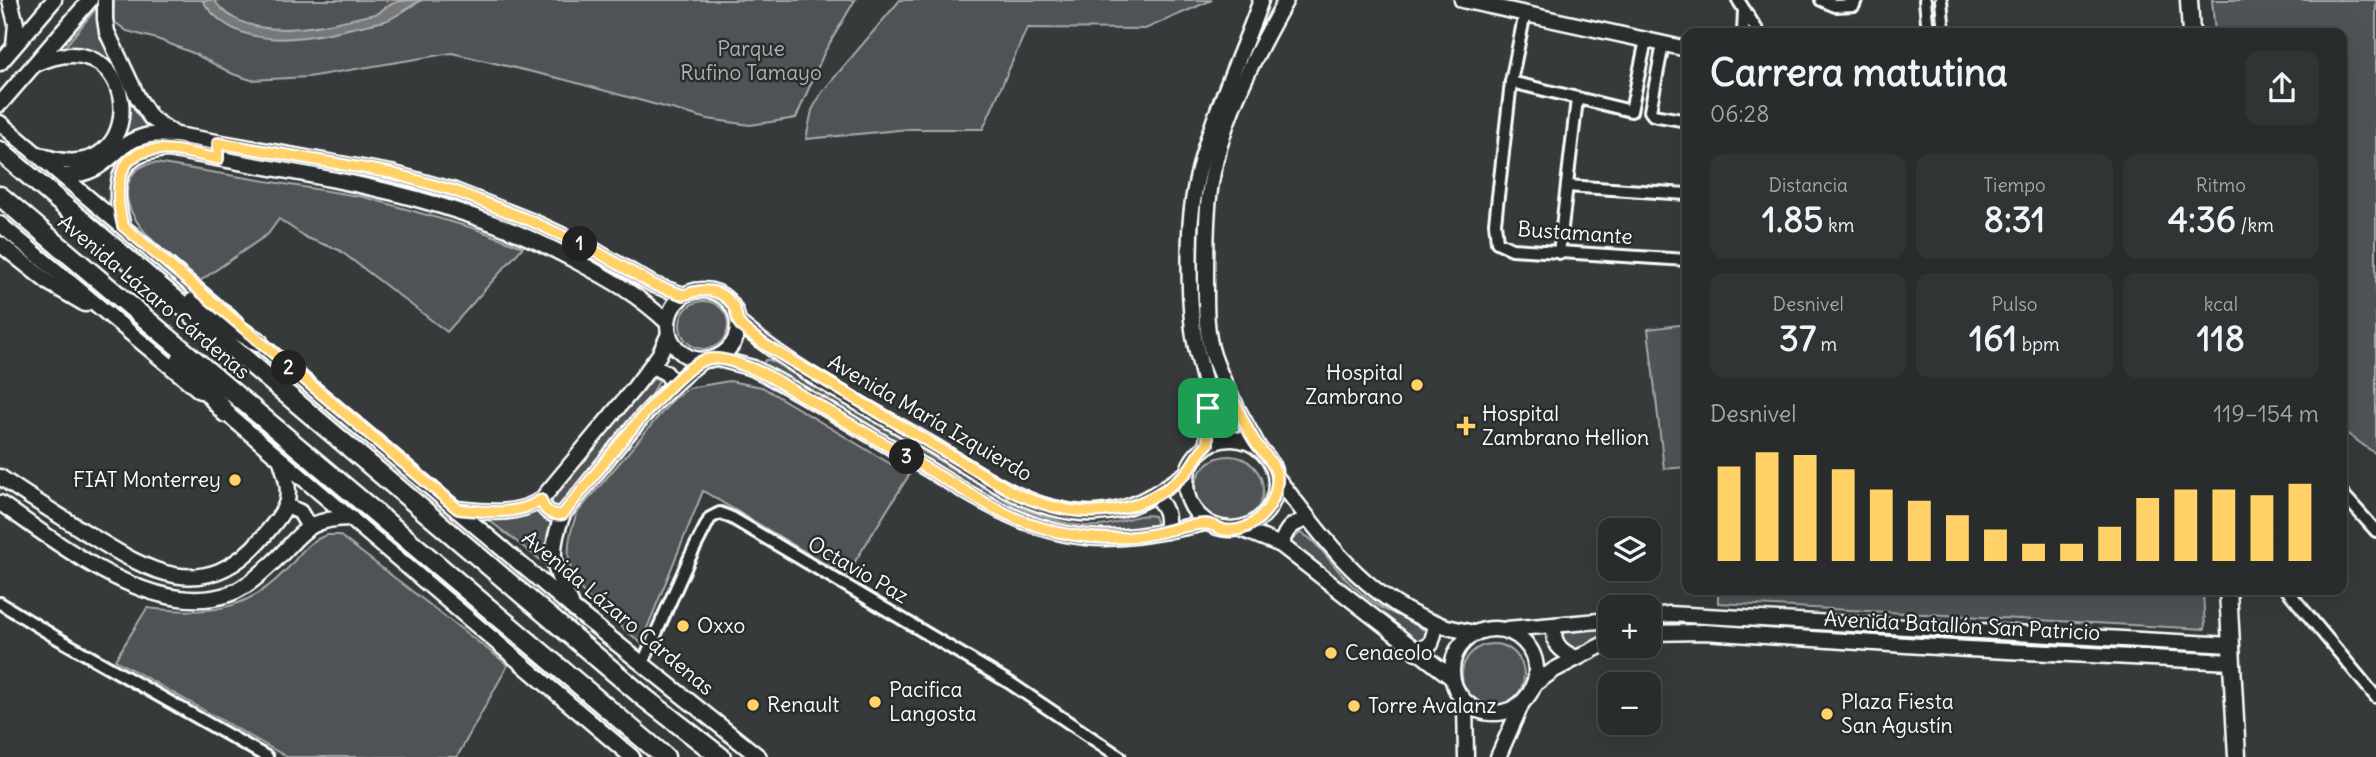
<!DOCTYPE html>
<html lang="es">
<meta charset="utf-8">
<style>
:root{--surface:#292c2c;--page:#313434;--text:#f1f3f6;--muted:#a5a7a9;--line:#454848;--accent:#ffd166}
body{margin:0;font-family:Delius,sans-serif;background:var(--page);color:var(--text);height:100vh;display:flex;flex-direction:column;font-size:26px;white-space:nowrap}
*{box-sizing:border-box;margin:0}
p{font-size:23px;color:var(--muted)}
.icon{flex:none;width:38px;height:38px;fill:none;stroke:currentColor;stroke-width:2;stroke-linecap:round;stroke-linejoin:round}
.map{position:relative;flex:1;overflow:hidden}
.sheet{position:absolute;left:1682px;top:28px;width:665px;height:567px;display:flex;flex-direction:column;background:var(--surface);border-radius:14px;box-shadow:0 7px 28px #0002,0 0 0 2px var(--line)}
.sheet>*{flex:none}
.buttons{position:absolute;left:1598px;top:518px;display:grid;gap:14px}
.buttons a{display:grid;place-items:center;width:63px;height:63px;border-radius:14px;background:var(--surface);box-shadow:0 7px 28px #0002,0 0 0 2px var(--line);font-size:35px}
.pin{position:absolute;display:grid;place-items:center;width:60px;height:60px;color:#fff;margin:-30px;border-radius:14px;box-shadow:0 4px 10px #0006}
.km{position:absolute;width:35px;height:35px;margin:-18px;border-radius:50%;background:#222;color:#fff;font-size:19px;line-height:35px;text-align:center}
.round{display:grid;place-items:center;flex:none;width:74px;height:74px;border-radius:14px;background:var(--page)}
.headline{display:flex;align-items:center;justify-content:space-between;height:119px;padding:0 28px}
h1{font-size:38px;font-weight:800;line-height:52px}
.stats{display:grid;grid-template-columns:repeat(3,1fr);gap:10px;height:119px;padding:7px 28px}
.stats div{display:grid;align-content:center;border-radius:14px;background:var(--page);text-align:center}
.stats b{font-size:35px;font-weight:800}
.stats small{font-size:19px;font-weight:400}
.stats p{font-size:19px}
.chart{height:196px;padding:14px 28px}
.chart p{display:flex;justify-content:space-between}
.chart svg{width:100%;height:126px;margin-top:7px;stroke:var(--accent);stroke-width:6}
.map>svg:first-child{display:block}
.green{fill:#505354;stroke:#a8a9aa;stroke-width:2}
.water{fill:#767879;stroke:#adaeaf;stroke-width:2}
.lines{fill:none;stroke-linecap:round;stroke-linejoin:round}
.minor-casing{stroke:#fff;stroke-width:16}
.tertiary-casing{stroke:#fff;stroke-width:19}
.secondary-casing{stroke:#fff;stroke-width:21}
.trunk-casing{stroke:#fff;stroke-width:23}
.minor{stroke:#2a2d2e;stroke-width:10}
.tertiary{stroke:#2a2d2e;stroke-width:14}
.secondary{stroke:#2a2d2e;stroke-width:16}
.trunk{stroke:#2a2d2e;stroke-width:18}
.route-casing{stroke:#fff;stroke-width:14}
.route{stroke:#ffd166;stroke-width:9}
.poi-dot{fill:#ffd166;stroke:#2a2d2e;stroke-width:2.5}
.labels{text-anchor:middle;stroke-width:5;stroke-linejoin:round;paint-order:stroke}
.park-label{font-size:21px;fill:#b0b2b2;stroke:#2a2d2e}
.street-label{font-size:21px;fill:#fff;stroke:#2a2d2e}
.poi-label{font-size:21px;fill:#fff;stroke:#2a2d2e;text-anchor:start}
</style>
<div class="map">
<svg width="2376" height="757" viewBox="0 0 2376 757">
<rect width="100%" height="100%" fill="#373a3b"/>
<filter id="ink" filterUnits="userSpaceOnUse"><feTurbulence type="fractalNoise" baseFrequency=".0143" numOctaves="2"/><feDisplacementMap in="SourceGraphic" scale="14" xChannelSelector="R" yChannelSelector="G"/><feConvolveMatrix kernelMatrix="1 2 1 2 8 2 1 2 1" color-interpolation-filters="sRGB"/></filter>
<g filter="url(#ink)">
<g class="green">
<path d="M114 0H855L824 53 796 118 750 125 708 119 566 80 452 53 308 77 251 80 233 74 193 53 157 39 127 31 113 21Z"/>
<path d="M900 0H1212L1145 29 1027 28 983 129H909L806 139 812 110 822 92Z"/>
<path d="M2212 0H2376V454L2342 430V33H2215Z"/>
<path d="M98 6C98 41 125 101 148 128L118 148C132 113 131 109 115 76L59 54Z"/>
<path d="M156 163 364 197 476 229 523 247 447 332 339 250 307 238 279 219 268 234 200 281C175 259 112 218 130 179 135 168 144 164 156 163Z"/>
<circle cx="704" cy="325" r="24"/>
<path d="M1687 324V467L1664 469 1648 329Z"/>
<path d="M765 360H770L1017 507C1043 516 1071 528 1099 526 1117 525 1137 512 1154 516L1158 527 1155 533H1076L998 505 762 366Z"/>
<path d="M654 378 659 379C658 395 579 481 564 499L560 507 553 505 551 497Z"/>
<path d="M729 381 762 387 909 475 846 576 703 491 641 643C594 602 549 584 577 513L674 398 689 388Z"/>
<circle cx="1229" cy="490" r="34"/>
<path d="M537 510 543 518 552 522 548 552 552 569 486 518 504 520Z"/>
<path d="M1300 533C1316 537 1338 574 1353 586 1362 594 1373 603 1384 609 1395 615 1420 624 1426 632L1425 639 1421 643H1413L1290 549 1292 540Z"/>
<path d="M327 535H339L508 665 457 757H287L115 660 147 608C204 614 245 614 287 569 301 554 306 542 327 535Z"/>
<path d="M1718 590H2203L2205 629 1718 603Z"/>
<path d="M1610 628V633L1577 649 1570 648 1560 638 1562 633 1567 631Z"/>
<circle cx="1493" cy="675" r="31"/>
</g>
<path class="water" d="M202 0H214C249 49 330 23 379 13 391 0 405 0 422 0 410 6 397 17 385 21 373 24 360 26 348 29 297 41 235 51 202 0Z"/>
<g class="lines">
<g class="minor-casing">
<g id="minor">
<path d="M1738 0 1759 33"/>
<path d="M1821 0 1835 6 1854 5 1856 0"/>
<path d="M1925 0 1928 33"/>
<path d="M1941 0 1944 33"/>
<path d="M1525 13 1511 82 1495 223 1497 242 1512 249 1687 260"/>
<path d="M1743 33 1744 10"/>
<path d="M1663 44 1650 111 1653 115 1687 121"/>
<path d="M1511 82 1631 111 1646 40"/>
<path d="M1567 186 1687 194"/>
<path d="M1559 253 1577 99"/>
<path d="M2342 493 2376 531"/>
<path d="M2287 590 2376 697"/>
<path d="M0 603 57 638 267 757"/>
<path d="M642 665 690 557 710 518 720 513 732 518 1010 683 1120 757"/>
</g>
</g>
<g class="tertiary-casing">
<g id="tertiary">
<path d="M10 0 16 24 14 46"/>
<path d="M105 0V19L107 32 138 98 151 118 176 135"/>
<path d="M1462 0 1687 49"/>
<path d="M0 63 54 0"/>
<path d="M34 65C144 12 154 194 43 156"/>
<path d="M0 104 90 0"/>
<path d="M0 123 236 323"/>
<path d="M63 176C110 175 110 145 145 136 155 133 167 135 177 135L391 173 455 191 531 221 592 249 654 285 684 295"/>
<path d="M0 224 200 391"/>
<path d="M123 226C111 183 117 152 168 149 311 177 445 190 576 261 613 281 637 294 668 323"/>
<path d="M0 244 49 283 85 304"/>
<circle cx="703" cy="325" r="35"/>
<path d="M739 323C797 372 867 407 932 445 969 467 1007 495 1049 507 1064 511 1081 514 1096 513 1131 512 1159 492 1187 473"/>
<path d="M251 336 575 610 759 757"/>
<path d="M715 358 753 368 770 377C823 405 874 438 926 468 976 498 1026 531 1086 537 1127 541 1166 531 1206 523"/>
<path d="M652 366 666 373 674 384"/>
<path d="M219 407 632 757"/>
<path d="M1208 408 1223 409 1235 403"/>
<circle cx="1231" cy="484" r="45"/>
<path d="M1207 444C1208 427 1209 409 1206 391 1203 370 1195 350 1193 329 1189 297 1189 265 1190 233 1193 149 1234 77 1261 0"/>
<path d="M1258 446C1242 417 1224 387 1213 355 1205 331 1206 301 1206 276 1206 250 1206 223 1209 197 1217 128 1252 60 1286 0"/>
<path d="M0 477C27 496 57 514 85 532 149 572 204 606 263 537 289 506 294 500 281 461"/>
<path d="M1277 478C1323 536 1364 599 1437 624 1449 628 1461 630 1473 633"/>
<path d="M1154 496C1166 506 1169 516 1166 531"/>
<path d="M541 500C544 512 552 516 563 514"/>
<path d="M0 503C60 544 152 620 229 594 245 588 256 578 268 567 301 538 302 518 351 518"/>
<path d="M287 506 300 512 309 527"/>
<path d="M458 509C487 512 516 516 541 500L635 387 659 355 669 334"/>
<path d="M1241 529 1281 545 1452 678"/>
<path d="M1281 545C1286 528 1292 523 1309 519"/>
<path d="M571 603C552 568 548 552 563 514 607 461 648 401 703 360"/>
<path d="M1648 617 1669 614 1706 616 2231 645"/>
<path d="M1555 625C1551 643 1560 651 1576 658"/>
<path d="M1507 629 1610 620"/>
<circle cx="1494" cy="671" r="42"/>
<path d="M1648 633 1704 632 1968 649 2232 662"/>
<path d="M1416 652 1431 644 1437 623"/>
<path d="M1533 685 1554 670 1610 641"/>
<path d="M1465 702 1466 757"/>
<path d="M1498 757 1522 703"/>
</g>
</g>
<g class="secondary-casing">
<g id="secondary">
<path d="M2189 0 2191 33"/>
<path d="M2228 590 2237 757"/>
</g>
</g>
<g class="trunk-casing">
<g id="trunk">
<path d="M0 151 646 699 721 757"/>
<path d="M0 196 665 757"/>
<path d="M192 303 258 342"/>
<path d="M181 360 226 413"/>
</g>
</g>
<use href="#minor" class="minor"/>
<use href="#tertiary" class="tertiary"/>
<use href="#secondary" class="secondary"/>
<use href="#trunk" class="trunk"/>
</g>
</g>
<g class="lines" filter="url(#ink)">
<g class="route-casing">
<path id="route" d="M218 143 391 173 455 191 531 221 592 249 654 285 684 295C702 288 722 288 734 307 737 312 736 318 739 323 744 331 758 339 765 345L1013 492C1073 520 1132 522 1185 474 1193 466 1197 453 1208 444V408L1223 409 1235 403C1242 417 1248 433 1258 446 1266 457 1278 466 1277 482 1275 508 1252 534 1224 530 1217 528 1211 523 1204 524 1183 525 1162 533 1141 536 1087 544 1034 530 987 504L770 377C755 369 720 354 704 360 671 372 590 482 563 514 552 516 544 512 541 500 516 516 487 512 458 509L123 226C113 187 116 145 169 150 185 151 202 156 218 159Z"/>
</g>
<use href="#route" class="route"/>
</g>
<g class="poi-dot">
<circle cx="1417" cy="385" r="7"/>
<path d="M1462.5 415.5h7v7h7v7h-7v7h-7v-7h-7v-7h7z"/>
<circle cx="235" cy="480" r="7"/>
<circle cx="683" cy="626" r="7"/>
<circle cx="1331" cy="653" r="7"/>
<circle cx="875" cy="702" r="7"/>
<circle cx="753" cy="705" r="7"/>
<circle cx="1354" cy="706" r="7"/>
<circle cx="1827" cy="714" r="7"/>
</g>
<g class="labels">
<g class="park-label">
<text x="751" y="56">Parque<tspan x="751" dy="24">Rufino Tamayo</tspan></text>
</g>
<g class="street-label">
<text transform="translate(1575 233) rotate(4)" y="7">Bustamante</text>
<text transform="translate(154 297) rotate(40)" y="7">Avenida Lázaro Cárdenas</text>
<text transform="translate(930 418) rotate(30)" y="7">Avenida María Izquierdo</text>
<text transform="translate(858 570) rotate(30)" y="7">Octavio Paz</text>
<text transform="translate(618 613) rotate(40)" y="7">Avenida Lázaro Cárdenas</text>
<text transform="translate(1962 626) rotate(3)" y="7">Avenida Batallón San Patricio</text>
</g>
<g class="poi-label">
<text x="1403" y="380" text-anchor="end">Hospital<tspan x="1403" dy="24">Zambrano</tspan></text>
<text x="1482" y="421">Hospital<tspan x="1482" dy="24">Zambrano Hellion</tspan></text>
<text x="221" y="487" text-anchor="end">FIAT Monterrey</text>
<text x="697" y="633">Oxxo</text>
<text x="1345" y="660">Cenacolo</text>
<text x="889" y="697">Pacifica<tspan x="889" dy="24">Langosta</tspan></text>
<text x="1841" y="709">Plaza Fiesta<tspan x="1841" dy="24">San Agustín</tspan></text>
<text x="767" y="712">Renault</text>
<text x="1368" y="713">Torre Avalanz</text>
</g>
</g>
</svg>
<div class="buttons">
<a><svg class="icon" aria-label="layers" viewBox="0 0 24 24"><path d="M12 4l9 5-9 5-9-5zM3 14l9 5 9-5"/></svg></a>
<a>+</a>
<a>−</a>
</div>
<div class="pin" style="left:1208px;top:408px;background:#1e9e55"><svg class="icon" aria-label="arrive" viewBox="0 0 24 24"><path d="M6 21V4h12l-3 4 3 4H6"/></svg></div>
<b class="km" style="left:580px;top:244px">1</b>
<b class="km" style="left:289px;top:368px">2</b>
<b class="km" style="left:907px;top:457px">3</b>
<section class="sheet">
<div class="headline"><div><h1>Carrera matutina</h1><p>06:28</p></div><a class="round"><svg class="icon" aria-label="share" viewBox="0 0 24 24"><path d="M12 15V3M7 8l5-5 5 5M5 13v7h14v-7"/></svg></a></div>
<div class="stats">
<div><p>Distancia</p><b>1.85<small> km</small></b></div>
<div><p>Tiempo</p><b>8:31</b></div>
<div><p>Ritmo</p><b>4:36<small> /km</small></b></div>
</div>
<div class="stats">
<div><p>Desnivel</p><b>37<small> m</small></b></div>
<div><p>Pulso</p><b>161<small> bpm</small></b></div>
<div><p>kcal</p><b>118</b></div>
</div>
<div class="chart"><p><span>Desnivel</span>119–154 m</p>
<svg viewBox="0 0 160 44" preserveAspectRatio="none"><path d="M5 44V11M15 44V6M25 44V7M35 44V12M45 44V19M55 44V23M65 44V28M75 44V33M85 44V38M95 44V38M105 44V32M115 44V22M125 44V19M135 44V19M145 44V21M155 44V17"/></svg>
</div>
</section>
</div>
